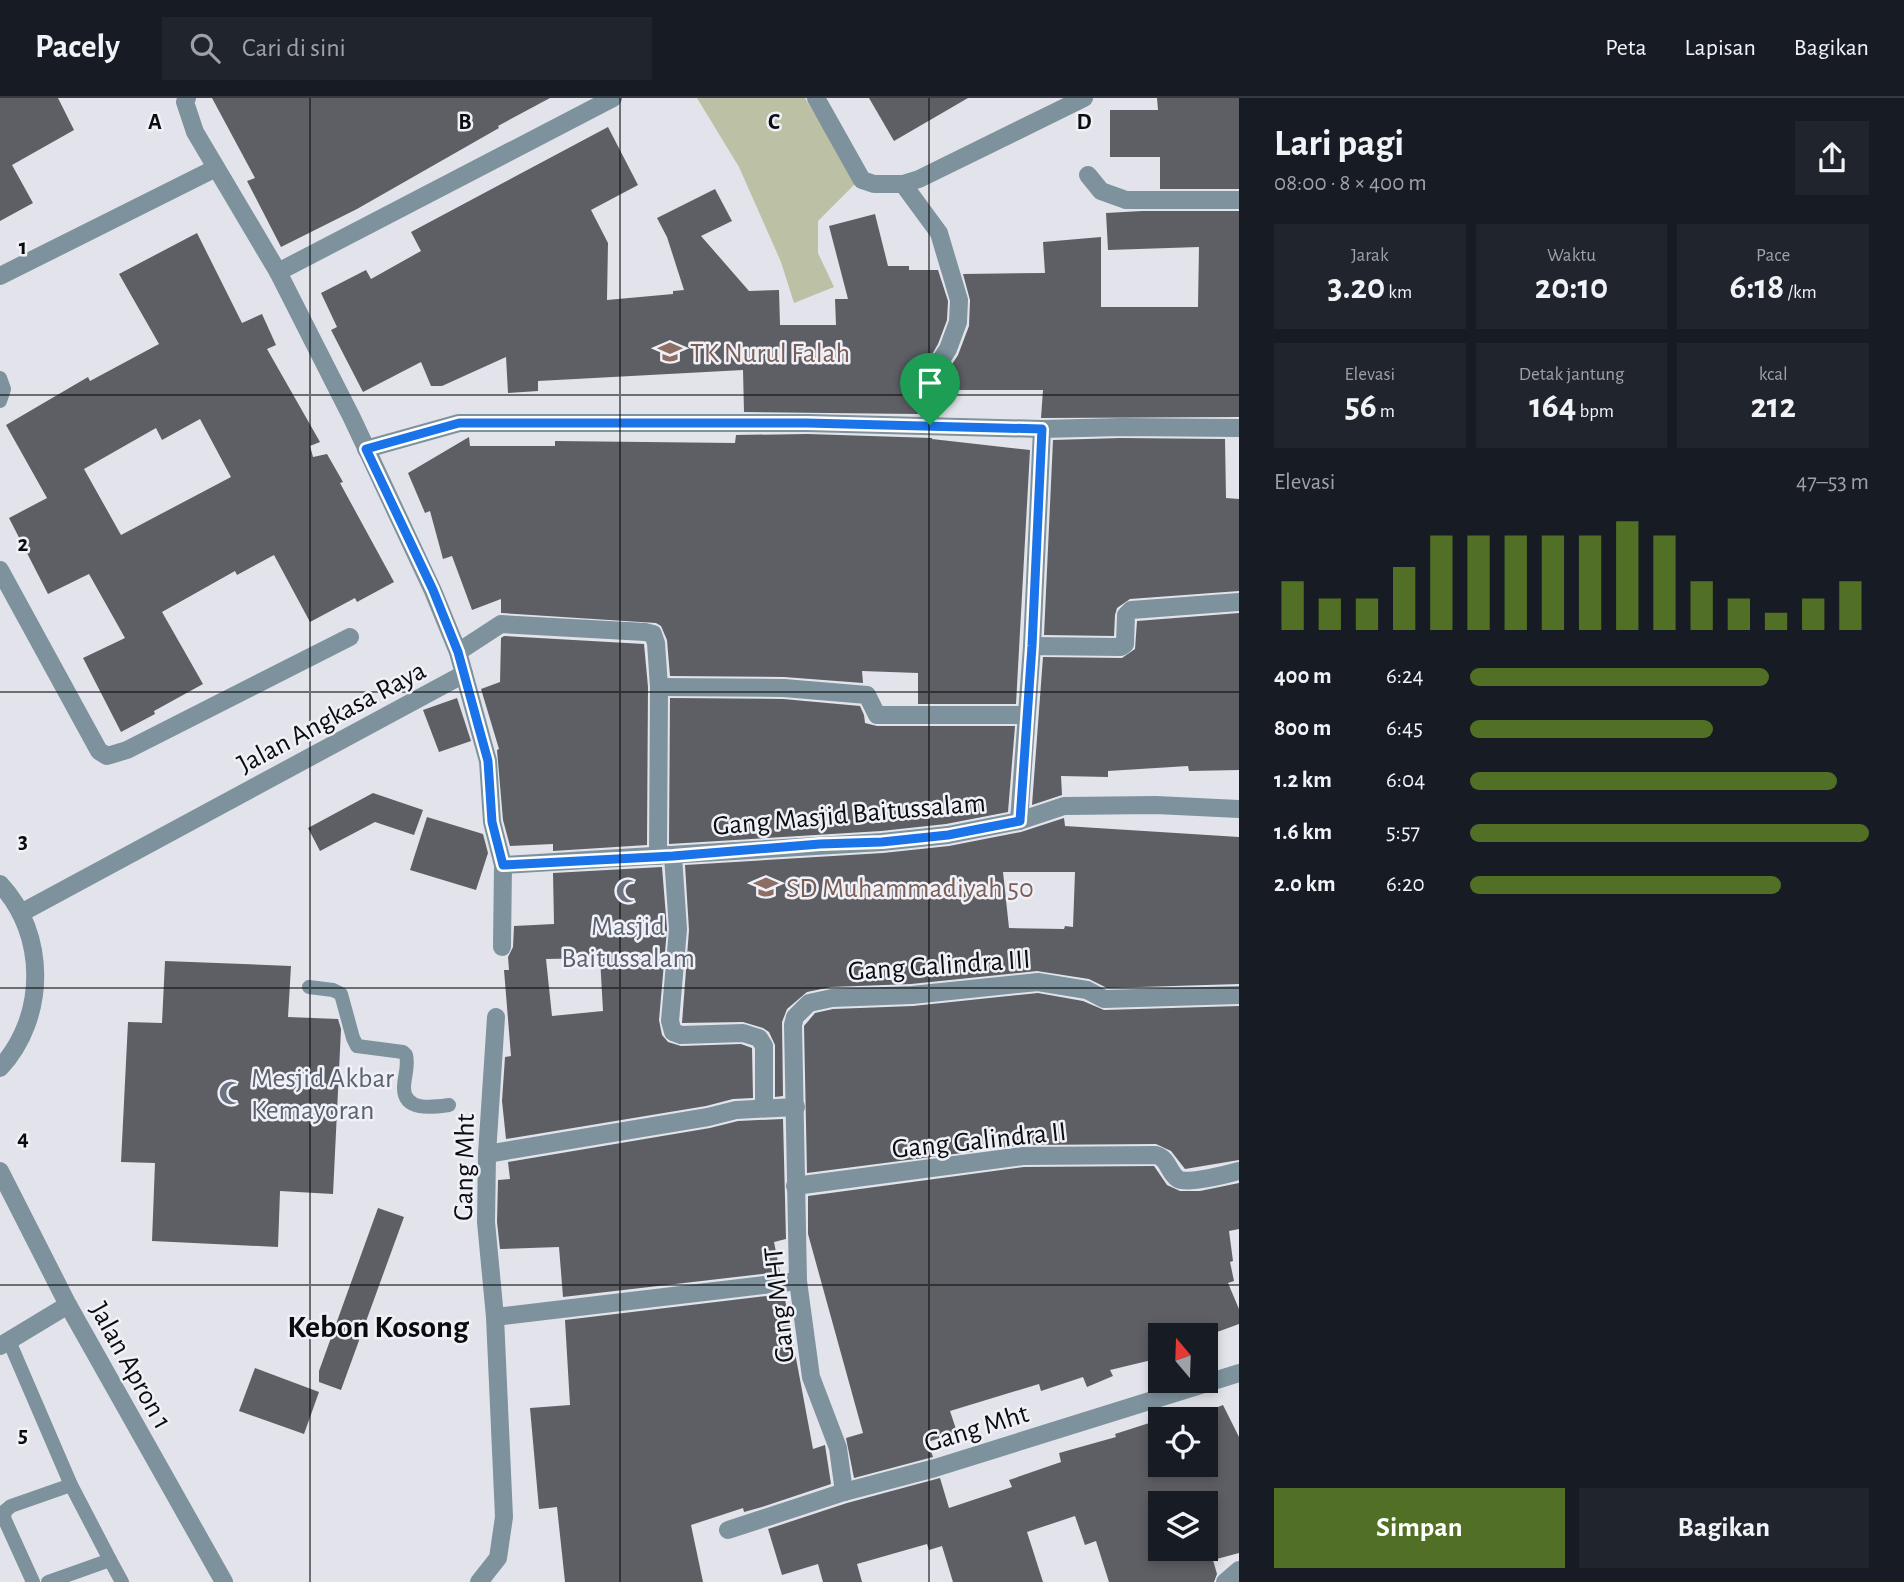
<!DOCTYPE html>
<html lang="id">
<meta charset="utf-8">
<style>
:root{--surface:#171b24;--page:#20242c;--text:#f1f3f6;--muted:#9ea1a6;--line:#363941;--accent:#527025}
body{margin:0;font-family:"Alegreya Sans",sans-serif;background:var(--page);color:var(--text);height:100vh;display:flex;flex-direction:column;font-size:26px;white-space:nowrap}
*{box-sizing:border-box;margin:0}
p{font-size:23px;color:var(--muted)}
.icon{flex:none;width:38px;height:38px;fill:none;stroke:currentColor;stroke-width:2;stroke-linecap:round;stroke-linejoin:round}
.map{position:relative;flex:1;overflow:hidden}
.panel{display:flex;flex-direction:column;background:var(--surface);width:665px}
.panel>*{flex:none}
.needle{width:46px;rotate:341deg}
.buttons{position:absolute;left:1148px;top:1225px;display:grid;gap:14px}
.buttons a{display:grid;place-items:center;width:70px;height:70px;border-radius:0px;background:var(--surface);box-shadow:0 4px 10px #0003;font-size:35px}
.pin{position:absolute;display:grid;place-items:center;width:60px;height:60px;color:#fff;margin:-72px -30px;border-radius:50% 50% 50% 0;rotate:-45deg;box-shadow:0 0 7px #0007}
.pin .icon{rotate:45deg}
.round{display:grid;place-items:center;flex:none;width:74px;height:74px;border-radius:0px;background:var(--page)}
.head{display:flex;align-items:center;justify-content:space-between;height:119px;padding:0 35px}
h1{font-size:38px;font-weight:700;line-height:52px}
.figures{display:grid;grid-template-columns:repeat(3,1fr);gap:10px;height:119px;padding:7px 35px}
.figures div{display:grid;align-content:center;border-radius:0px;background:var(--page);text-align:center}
.figures b{font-size:35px;font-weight:700}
.figures small{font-size:19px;font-weight:400}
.figures p{font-size:19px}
.chart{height:196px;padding:14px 35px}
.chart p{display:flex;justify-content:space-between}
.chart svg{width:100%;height:126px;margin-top:7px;stroke:var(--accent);stroke-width:6}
.button{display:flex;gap:14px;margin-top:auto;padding:14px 35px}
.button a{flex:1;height:80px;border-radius:0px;background:var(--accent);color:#fff;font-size:28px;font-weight:700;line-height:80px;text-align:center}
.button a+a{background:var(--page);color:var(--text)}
ul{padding:0 35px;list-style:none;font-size:23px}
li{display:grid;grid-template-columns:112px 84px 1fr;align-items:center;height:52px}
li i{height:18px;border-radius:9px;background:var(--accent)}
header{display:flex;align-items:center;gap:42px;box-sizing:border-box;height:98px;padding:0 35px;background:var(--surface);border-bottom:2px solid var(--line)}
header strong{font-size:33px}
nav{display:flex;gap:38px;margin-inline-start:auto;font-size:24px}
.search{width:490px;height:63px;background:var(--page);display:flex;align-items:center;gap:18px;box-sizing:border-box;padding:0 24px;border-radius:0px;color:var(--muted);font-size:26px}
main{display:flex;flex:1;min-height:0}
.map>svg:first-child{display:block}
.green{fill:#bcc0a4}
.building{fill:#5e5f65;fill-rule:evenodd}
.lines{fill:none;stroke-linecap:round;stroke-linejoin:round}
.service{stroke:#7d929c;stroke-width:14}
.minor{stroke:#7d929c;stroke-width:18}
.tertiary{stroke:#7d929c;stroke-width:18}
.route-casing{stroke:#fff;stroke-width:14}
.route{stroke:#1a73e8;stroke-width:9}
.grid{fill:none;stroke:#0b0c0e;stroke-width:2;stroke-opacity:0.55}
.labels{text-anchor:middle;stroke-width:5;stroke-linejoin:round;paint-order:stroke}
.education-label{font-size:28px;fill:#785e54;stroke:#f0f1f8;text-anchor:start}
.street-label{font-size:28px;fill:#0b0c0e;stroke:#f0f1f8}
.worship-label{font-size:28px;fill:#5b616d;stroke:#f0f1f8}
.quarter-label{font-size:32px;font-weight:bold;fill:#0b0c0e;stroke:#f0f1f8}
.grid-label{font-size:23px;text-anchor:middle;font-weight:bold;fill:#0b0c0e;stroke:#f0f1f8;stroke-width:5;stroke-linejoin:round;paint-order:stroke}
</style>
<header>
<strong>Pacely</strong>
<div class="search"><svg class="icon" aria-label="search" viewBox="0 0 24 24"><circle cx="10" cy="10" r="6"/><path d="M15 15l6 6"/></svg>Cari di sini</div>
<nav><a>Peta</a><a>Lapisan</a><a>Bagikan</a></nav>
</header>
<main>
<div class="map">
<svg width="1239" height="1484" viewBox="0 0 1239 1484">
<rect width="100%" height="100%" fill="#e3e4eb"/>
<path class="green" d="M697 0H805L856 85 818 123V155L834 189 794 205 781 164 739 69Z"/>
<g class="building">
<path d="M0 0H58L74 32 12 67 33 105 0 123Z"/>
<path d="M212 0H550L498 28 499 30 357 111 281 149 247 83 255 80Z"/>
<path d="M869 0H968L894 43Z"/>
<path d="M1157 0H1239V91H1160V59H1110V12H1158Z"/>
<path d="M608 29 638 87 591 112 608 145 607 202 673 196V193L684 192 667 139 657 120 715 91 732 123 701 138 749 193 779 192 780 227H836L835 201H848L829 128 875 116 888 168H909V172H938L948 203 947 222 938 246 917 282 918 316 744 314 743 272 538 283V293L508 295 506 259 442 288H431L421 264 363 294 331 232 337 229 321 195 366 172 371 181 421 153 411 134Z"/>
<path d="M1142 113H1239V319L1041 320 1043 292H940V285L958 257 969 228 970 202 963 176 1045 175 1043 144 1101 139V209H1198L1199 149 1108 152 1106 115Z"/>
<path d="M197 135 242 225 262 216 276 247 267 251 320 344 310 348 313 359 327 356 343 384 340 385 394 484 357 504 355 500 310 524 274 457 237 477 235 473 162 514 203 586 154 613 155 616 121 634 83 560 125 540 89 476 48 496 9 420 47 400 6 327 88 279 90 283 159 246 119 176ZM200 321 231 379 121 437 84 371 156 330 162 342Z"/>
<path d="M808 336 932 340V341L1030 352 1016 606H918V575L862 573 863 585 784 579 670 578 667 542 661 528 656 525 501 515V501L472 512 452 458 443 461 430 413 425 415 408 375 469 339 470 348H555V343L735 345 736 337Z"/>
<path d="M1121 340 1225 341 1226 400 1239 401V493L1130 501 1117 510 1115 517 1114 538 1044 537 1053 342Z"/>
<path d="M1239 515V672L1189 673 1188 668 1108 673V679L1061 678 1062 697 1032 707 1043 559 1122 560 1135 551 1137 523Z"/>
<path d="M504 538 644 546 648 589 647 747 553 753V746L510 748 503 722 497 652 499 651 481 591 500 584 501 540Z"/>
<path d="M457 600 471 643 439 654 423 612Z"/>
<path d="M670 600 783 601 860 608 864 617 865 625 877 628H1015L1008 714 946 726 881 733 669 746Z"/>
<path d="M373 695 423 712 414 737 375 724 320 753 308 730Z"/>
<path d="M427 719 483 736 488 755 476 792 410 772Z"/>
<path d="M1064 720 1065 728 1239 739V886L1107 890 1089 881 1037 873 911 886 831 889 807 894 787 911 782 924 783 998 775 999V947L769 934 763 930 743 924 682 925 689 832 685 767 883 755 949 748 1021 734ZM1003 774H1075L1073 829 1065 828 1064 831 1009 830Z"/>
<path d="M662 769 667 831 659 922 662 937 668 944 681 948 741 946 752 950 753 1000 733 1001 706 1008 506 1041 502 1003 505 959 511 958 504 872H509L508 859 513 849 514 828 554 826 553 775ZM600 860 603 913 552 918 546 861Z"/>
<path d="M165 863 291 868 288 919 338 921 341 931 333 1096 280 1093 278 1149 152 1143 155 1065 121 1064 128 924 162 925Z"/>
<path d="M1038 895 1083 903 1104 912 1239 908V1062L1185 1071 1171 1053 1156 1046 1023 1047 807 1075 804 928 815 915 833 911 913 908Z"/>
<path d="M783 1021 786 1141 774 1144 780 1174 563 1199 559 1149 500 1151 497 1124 498 1082 510 1081 508 1064 710 1030 738 1023Z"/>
<path d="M1154 1068 1167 1087 1180 1093H1200L1239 1085V1131L1229 1133 1233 1163 1230 1164 1234 1183 1228 1185 1239 1211V1226L1209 1237H1160V1260L1110 1272 1113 1278 1087 1289 1083 1279 1041 1293 1039 1286 950 1313 957 1334 928 1344 933 1359 854 1380 846 1340 863 1335 808 1136V1098L1024 1069Z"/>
<path d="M378 1110 404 1119 341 1292 319 1284V1273Z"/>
<path d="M784 1196 813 1351 825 1347 831 1386 762 1409 744 1414 743 1410 691 1427 703 1484H565L557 1409 539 1411 530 1310 570 1307 565 1222Z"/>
<path d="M255 1270 319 1294 304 1336 239 1313Z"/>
<path d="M1223 1307 1239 1339V1455L1213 1462 1217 1476 1214 1484H1109L1096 1443 1085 1447 1075 1418 1027 1434 1043 1484H953L942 1448 929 1452 927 1446 857 1466 862 1484H823L818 1466 782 1477 768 1431 847 1405 940 1380 949 1410 1012 1389 1009 1382 1061 1364 1059 1355 1116 1339 1115 1336 1168 1319 1169 1321H1160V1367H1206V1321H1187ZM1160 1405H1206V1451H1160Z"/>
</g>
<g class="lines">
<g class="service">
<path d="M0 280 4 291 0 303"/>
<path d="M309 889 333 892 341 896 353 940 357 948 403 954 406 957C409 968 404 979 404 990 404 1014 434 1009 449 1007"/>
<path d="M9 1243 71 1387 110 1462 48 1484"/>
<path d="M110 1462 122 1484"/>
<path d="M33 1484 4 1420 5 1413 11 1408 71 1387"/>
</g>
<g class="minor">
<path d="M187 0 185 4 195 34 278 174 352 320 433 493 458 554 488 663 492 724 503 767 502 849"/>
<path d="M816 0 862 82 874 86H903L919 81 1084 0"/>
<path d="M1088 77 1101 93 1126 102H1239"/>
<path d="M903 86 939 135 959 202 958 224 948 251 928 282 930 327"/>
<path d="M278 174 613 0"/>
<path d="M0 178 216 70"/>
<path d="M366 351 459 325H808L1042 331 1121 329 1239 330"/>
<path d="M0 472 99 653 107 658 127 652 350 539"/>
<path d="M1032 548 1042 331"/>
<path d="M458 554 501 526 645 534 653 536 656 545 659 589 658 758"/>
<path d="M659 589 784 590 867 597 877 617H1026"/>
<path d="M1019 723 1032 548 1121 549 1125 546 1126 517 1131 512 1239 504"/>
<path d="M673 758 678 831 670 923 673 934 681 937 743 935 759 940 764 948V1010"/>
<path d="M503 767 882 744 948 737 1019 723 1064 708 1156 707 1239 711"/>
<path d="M21 815 464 576"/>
<path d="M487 1056 708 1019 736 1012 796 1009"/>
<path d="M0 1073 68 1207 224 1484"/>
<path d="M795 1088 1023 1058 1156 1057C1169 1061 1168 1074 1178 1081 1187 1087 1228 1076 1239 1073"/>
<path d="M495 1219 798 1183"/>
<path d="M0 1248 68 1207"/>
<path d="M844 1394 838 1350 811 1279 798 1183 793 927 795 919 809 905 832 900 912 897 1038 884 1087 892 1104 901 1239 897"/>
<path d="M728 1432 844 1394 935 1370 1239 1275"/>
<path d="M479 1484 498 1460 504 1419 495 1219 486 1124 487 1056 496 919"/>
<path d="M1225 1484 1239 1472"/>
</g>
<path class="tertiary" d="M0 786C47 836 47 919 0 970"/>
</g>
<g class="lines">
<g class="route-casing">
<path id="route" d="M459 325H807L1042 331 1032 548 1020 723 948 737 882 744 820 746 673 758 503 767 492 724 488 663 458 554 433 492 366 351Z"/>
</g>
<use href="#route" class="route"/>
</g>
<path class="grid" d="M310 0V1484M620 0V1484M929 0V1484M0 297H1239M0 594H1239M0 890H1239M0 1187H1239"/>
<defs>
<g id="school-bare" transform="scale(1.89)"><path d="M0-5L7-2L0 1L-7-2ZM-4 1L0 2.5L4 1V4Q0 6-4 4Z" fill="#8d6e63" stroke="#f0f1f8" stroke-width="2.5" paint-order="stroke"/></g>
<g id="mosque-bare" transform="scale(1.89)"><path d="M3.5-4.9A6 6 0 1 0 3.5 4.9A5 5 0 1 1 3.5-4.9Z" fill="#6b7280" stroke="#f0f1f8" stroke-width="2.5" paint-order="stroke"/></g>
</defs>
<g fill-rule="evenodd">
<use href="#school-bare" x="670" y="254"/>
<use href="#school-bare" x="766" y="789"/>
<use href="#mosque-bare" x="628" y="793"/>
<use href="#mosque-bare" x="231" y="995"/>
</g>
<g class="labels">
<g class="education-label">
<text x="690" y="264">TK Nurul Falah</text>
<text x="786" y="799">SD Muhammadiyah 50</text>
</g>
<g class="street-label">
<text transform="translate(331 618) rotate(-28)" y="10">Jalan Angkasa Raya</text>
<text transform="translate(849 715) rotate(-5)" y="10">Gang Masjid Baitussalam</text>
<text transform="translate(939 866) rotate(-4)" y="10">Gang Galindra III</text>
<text transform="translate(979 1041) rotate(-6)" y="10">Gang Galindra II</text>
<text transform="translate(463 1069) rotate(-89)" y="10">Gang Mht</text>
<text transform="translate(778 1207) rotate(-96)" y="10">Gang MHT</text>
<text transform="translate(132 1267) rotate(61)" y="10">Jalan Apron 1</text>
<text transform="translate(976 1329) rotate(-17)" y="10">Gang Mht</text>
</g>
<g class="worship-label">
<text x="628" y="837">Masjid<tspan x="628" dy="32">Baitussalam</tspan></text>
<text x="251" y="989" text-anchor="start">Mesjid Akbar<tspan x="251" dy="32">Kemayoran</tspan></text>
</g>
<g class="quarter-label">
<text x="378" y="1239">Kebon Kosong</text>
</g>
</g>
<g class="grid-label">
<text x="155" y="31">A</text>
<text x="465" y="31">B</text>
<text x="774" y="31">C</text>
<text x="1084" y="31">D</text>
<text x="23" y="156">1</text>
<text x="23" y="453">2</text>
<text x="23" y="750">3</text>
<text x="23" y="1047">4</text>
<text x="23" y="1344">5</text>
</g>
</svg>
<div class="buttons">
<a><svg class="needle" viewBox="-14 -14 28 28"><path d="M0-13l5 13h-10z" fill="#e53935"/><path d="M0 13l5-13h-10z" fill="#9ea1a6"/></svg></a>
<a><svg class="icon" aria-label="locate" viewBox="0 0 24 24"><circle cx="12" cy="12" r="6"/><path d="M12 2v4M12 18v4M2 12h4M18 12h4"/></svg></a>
<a><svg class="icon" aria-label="layers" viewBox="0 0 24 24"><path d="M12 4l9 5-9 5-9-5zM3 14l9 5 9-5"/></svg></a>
</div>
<div class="pin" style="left:930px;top:327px;background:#1e9e55"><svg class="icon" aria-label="arrive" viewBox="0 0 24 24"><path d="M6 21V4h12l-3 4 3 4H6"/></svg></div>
</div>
<section class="panel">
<div class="head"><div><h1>Lari pagi</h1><p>08:00 · 8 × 400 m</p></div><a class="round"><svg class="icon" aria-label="share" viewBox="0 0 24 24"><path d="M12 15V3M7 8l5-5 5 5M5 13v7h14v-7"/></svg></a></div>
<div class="figures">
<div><p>Jarak</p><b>3.20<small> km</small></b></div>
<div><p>Waktu</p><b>20:10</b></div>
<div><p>Pace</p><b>6:18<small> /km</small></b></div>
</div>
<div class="figures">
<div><p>Elevasi</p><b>56<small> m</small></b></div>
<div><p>Detak jantung</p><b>164<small> bpm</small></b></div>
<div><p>kcal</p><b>212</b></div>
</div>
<div class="chart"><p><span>Elevasi</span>47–53 m</p>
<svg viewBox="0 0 160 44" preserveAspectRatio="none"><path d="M5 44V27M15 44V33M25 44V33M35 44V22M45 44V11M55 44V11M65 44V11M75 44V11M85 44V11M95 44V6M105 44V11M115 44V27M125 44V33M135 44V38M145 44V33M155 44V27"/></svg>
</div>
<ul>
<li><b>400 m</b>6:24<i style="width:75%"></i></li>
<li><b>800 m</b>6:45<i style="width:61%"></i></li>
<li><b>1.2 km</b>6:04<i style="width:92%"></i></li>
<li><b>1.6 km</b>5:57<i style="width:100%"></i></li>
<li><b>2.0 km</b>6:20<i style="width:78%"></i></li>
</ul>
<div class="button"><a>Simpan</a><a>Bagikan</a></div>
</section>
</main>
